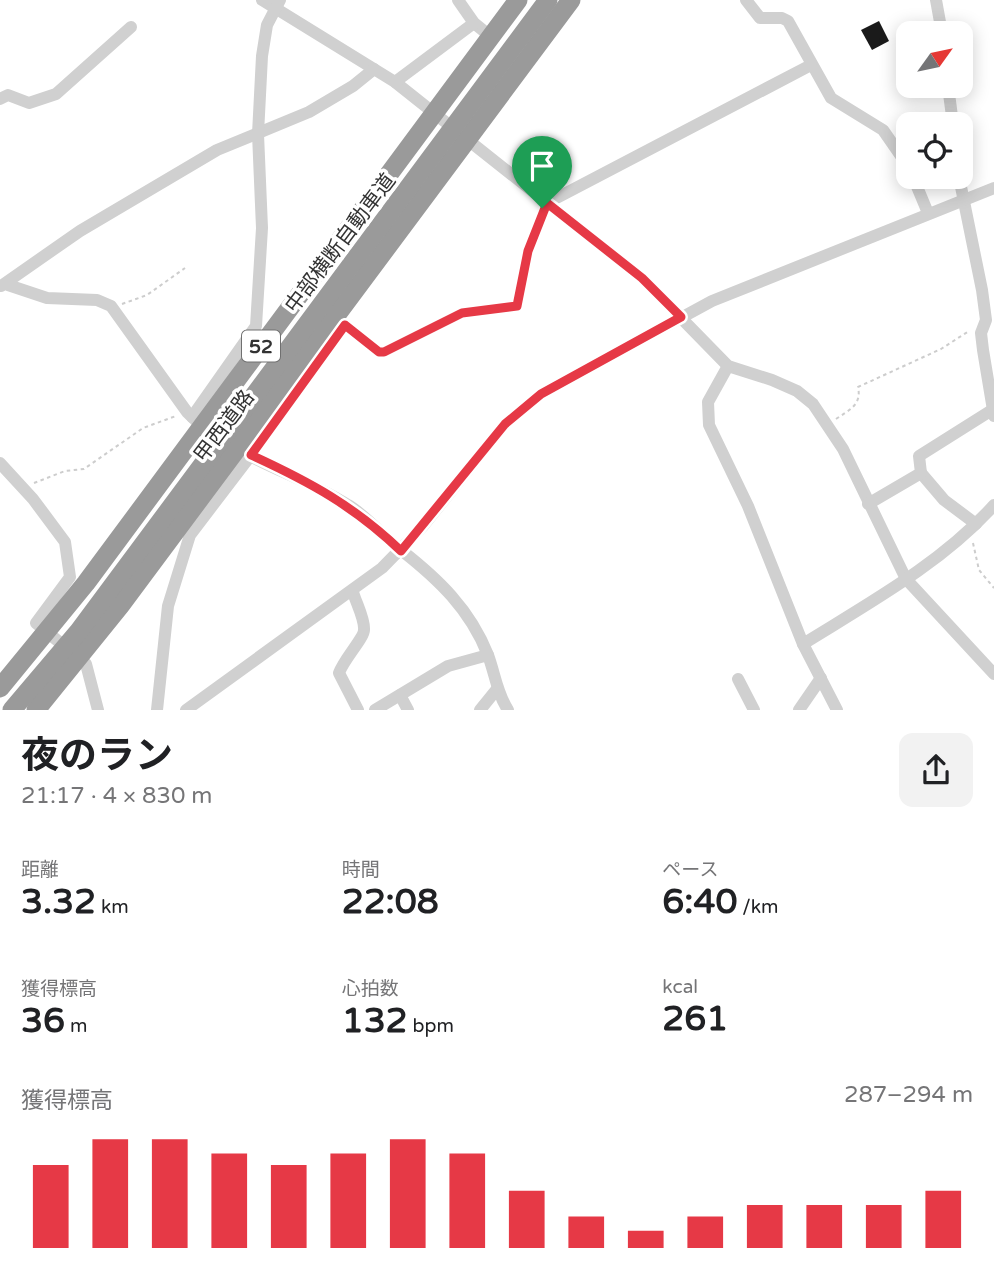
<!DOCTYPE html>
<html lang="ja">
<meta charset="utf-8">
<style>
:root{--surface:#fff;--page:#f2f2f2;--text:#202124;--muted:#757577;--accent:#e63946}
body{margin:0;font-family:"Varela Round","Noto Sans JP",sans-serif;background:var(--page);color:var(--text);height:100vh;display:flex;flex-direction:column;font-size:26px;white-space:nowrap}
*{box-sizing:border-box;margin:0}
p{font-size:23px;color:var(--muted)}
.icon{flex:none;width:38px;height:38px;fill:none;stroke:currentColor;stroke-width:2;stroke-linecap:round;stroke-linejoin:round}
.map{position:relative;height:710px;overflow:hidden}
.drawer{display:flex;flex-direction:column;background:var(--surface);flex:1}
.drawer>*{flex:none}
.needle{width:46px;rotate:57deg}
.fabs{position:absolute;left:896px;top:21px;display:grid;gap:14px}
.fabs a{display:grid;place-items:center;width:77px;height:77px;border-radius:14px;background:var(--surface);box-shadow:0 4px 18px #0003;font-size:35px}
.pin{position:absolute;display:grid;place-items:center;width:60px;height:60px;color:#fff;margin:-72px -30px;border-radius:50% 50% 50% 0;rotate:-45deg;box-shadow:0 0 7px #0007}
.pin .icon{rotate:45deg}
.round{display:grid;place-items:center;flex:none;width:74px;height:74px;border-radius:14px;background:var(--page)}
.summary{display:flex;align-items:center;justify-content:space-between;height:119px;padding:0 21px}
h1{font-size:38px;font-weight:700;line-height:52px}
.figures{display:grid;grid-template-columns:repeat(3,1fr);gap:10px;height:119px;padding:7px 21px}
.figures div{display:grid;align-content:center}
.figures b{font-size:35px;font-weight:700}
.figures small{font-size:19px;font-weight:400}
.figures p{font-size:19px}
.chart{height:196px;padding:14px 21px}
.chart p{display:flex;justify-content:space-between}
.chart svg{width:100%;height:126px;margin-top:7px;stroke:var(--accent);stroke-width:6}
.map>svg:first-child{display:block}
.building{fill:#1a1a1a}
.lines{fill:none;stroke-linecap:round;stroke-linejoin:round}
.path{stroke:#cdcdcd;stroke-width:2;stroke-dasharray:3.5 3.5;stroke-linecap:butt}
.minor{stroke:#d0d0d0;stroke-width:12}
.highway{stroke:#9a9a9a;stroke-width:19}
.highway-bridge{stroke:#9a9a9a;stroke-width:19}
.route-casing{stroke:#fff;stroke-width:14}
.route{stroke:#e63946;stroke-width:9}
.labels{text-anchor:middle;stroke-width:7;stroke-linejoin:round;paint-order:stroke}
.shield{fill:#fff;stroke:#707070;stroke-width:2}
.shield-label{font-size:19px;font-weight:bold;fill:#333}
.street-label{font-size:21px;fill:#333;stroke:#fff}
</style>
<div class="map">
<svg width="994" height="710" viewBox="0 0 994 710">
<rect width="100%" height="100%" fill="#fff"/>
<path class="building" d="M879 21 889 41 872 50 861 30Z"/>
<g class="lines">
<g class="path">
<path d="M122 304 147 295 185 268"/>
<path d="M348 327 379 352H385L462 313 517 306 528 251 541 213"/>
<path d="M836 419C849 410 862 405 858 387L941 349 969 331"/>
<path d="M34 483 65 471 84 469 143 428 176 416"/>
<path d="M973 543 979 570 994 588"/>
</g>
<g class="minor">
<path d="M262 0 395 82 434 113 642 278 728 366 772 380 797 391 813 404 843 449 906 579 994 674"/>
<path d="M458 0 474 23 490 36"/>
<path d="M746 0 760 18H782L788 21 831 98 883 130 908 166"/>
<path d="M936 0 942 33"/>
<path d="M395 82 474 23"/>
<path d="M948 86 953 124"/>
<path d="M0 99 8 95 29 103 56 94 131 27"/>
<path d="M913 177 928 213"/>
<path d="M959 177 982 290 986 320 981 333 983 350 994 416"/>
<path d="M547 203 811 65"/>
<path d="M8 285 47 298 97 300 111 306 187 412C230 457 296 472 348 505 368 517 382 536 401 550 438 579 470 609 488 655 495 674 497 693 508 710"/>
<path d="M1 286 80 231 217 150 309 112 353 86 374 69"/>
<path d="M728 366 708 402 709 425 748 506 803 644 837 710"/>
<path d="M192 417 256 326 262 228 258 134 262 56 267 25 280 0"/>
<path d="M0 463 33 499 65 542 70 577 36 623 86 664 98 710"/>
<path d="M921 473 944 500 976 524"/>
<path d="M868 504 921 473 919 456 992 410"/>
<path d="M353 592C356 603 365 619 364 630 364 638 344 659 339 673L358 710"/>
<path d="M803 644C869 603 942 563 994 505"/>
<path d="M738 679 754 710"/>
<path d="M400 695 408 710"/>
<path d="M157 710 168 606 190 535 251 455"/>
<path d="M186 710 382 568 423 526 505 424 541 394 712 301 994 188"/>
<path d="M375 710 448 666 488 655"/>
<path d="M480 710 497 689"/>
<path d="M799 710 821 678"/>
</g>
<g class="highway">
<path d="M0 688 86 583 518 0"/>
<path d="M36 710 120 606 571 0"/>
</g>
<path class="highway-bridge" d="M12 710 79 631 548 0"/>
</g>
<g class="lines">
<g class="route-casing">
<path id="route" d="M547 203 642 278 681 317 541 394 505 424 401 551C354 506 310 482 251 455L345 325 379 352H384L462 313 517 306 528 251Z"/>
</g>
<use href="#route" class="route"/>
</g>
<g class="labels">
<rect class="shield" x="242" y="330.5" width="38" height="31" rx="5"/>
<g class="shield-label">
<text x="261" y="353">52</text>
</g>
<g class="street-label">
<text transform="translate(340 243) rotate(-53)" y="7">中部横断自動車道</text>
<text transform="translate(224 426) rotate(-53)" y="7">甲西道路</text>
</g>
</g>
</svg>
<div class="fabs">
<a><svg class="needle" viewBox="-14 -14 28 28"><path d="M0-13l5 13h-10z" fill="#e53935"/><path d="M0 13l5-13h-10z" fill="#757577"/></svg></a>
<a><svg class="icon" aria-label="locate" viewBox="0 0 24 24"><circle cx="12" cy="12" r="6"/><path d="M12 2v4M12 18v4M2 12h4M18 12h4"/></svg></a>
</div>
<div class="pin" style="left:542px;top:208px;background:#1e9e55"><svg class="icon" aria-label="arrive" viewBox="0 0 24 24"><path d="M6 21V4h12l-3 4 3 4H6"/></svg></div>
</div>
<section class="drawer">
<div class="summary"><div><h1>夜のラン</h1><p>21:17 · 4 × 830 m</p></div><a class="round"><svg class="icon" aria-label="share" viewBox="0 0 24 24"><path d="M12 15V3M7 8l5-5 5 5M5 13v7h14v-7"/></svg></a></div>
<div class="figures">
<div><p>距離</p><b>3.32<small> km</small></b></div>
<div><p>時間</p><b>22:08</b></div>
<div><p>ペース</p><b>6:40<small> /km</small></b></div>
</div>
<div class="figures">
<div><p>獲得標高</p><b>36<small> m</small></b></div>
<div><p>心拍数</p><b>132<small> bpm</small></b></div>
<div><p>kcal</p><b>261</b></div>
</div>
<div class="chart"><p><span>獲得標高</span>287–294 m</p>
<svg viewBox="0 0 160 44" preserveAspectRatio="none"><path d="M5 44V15M15 44V6M25 44V6M35 44V11M45 44V15M55 44V11M65 44V6M75 44V11M85 44V24M95 44V33M105 44V38M115 44V33M125 44V29M135 44V29M145 44V29M155 44V24"/></svg>
</div>
</section>
